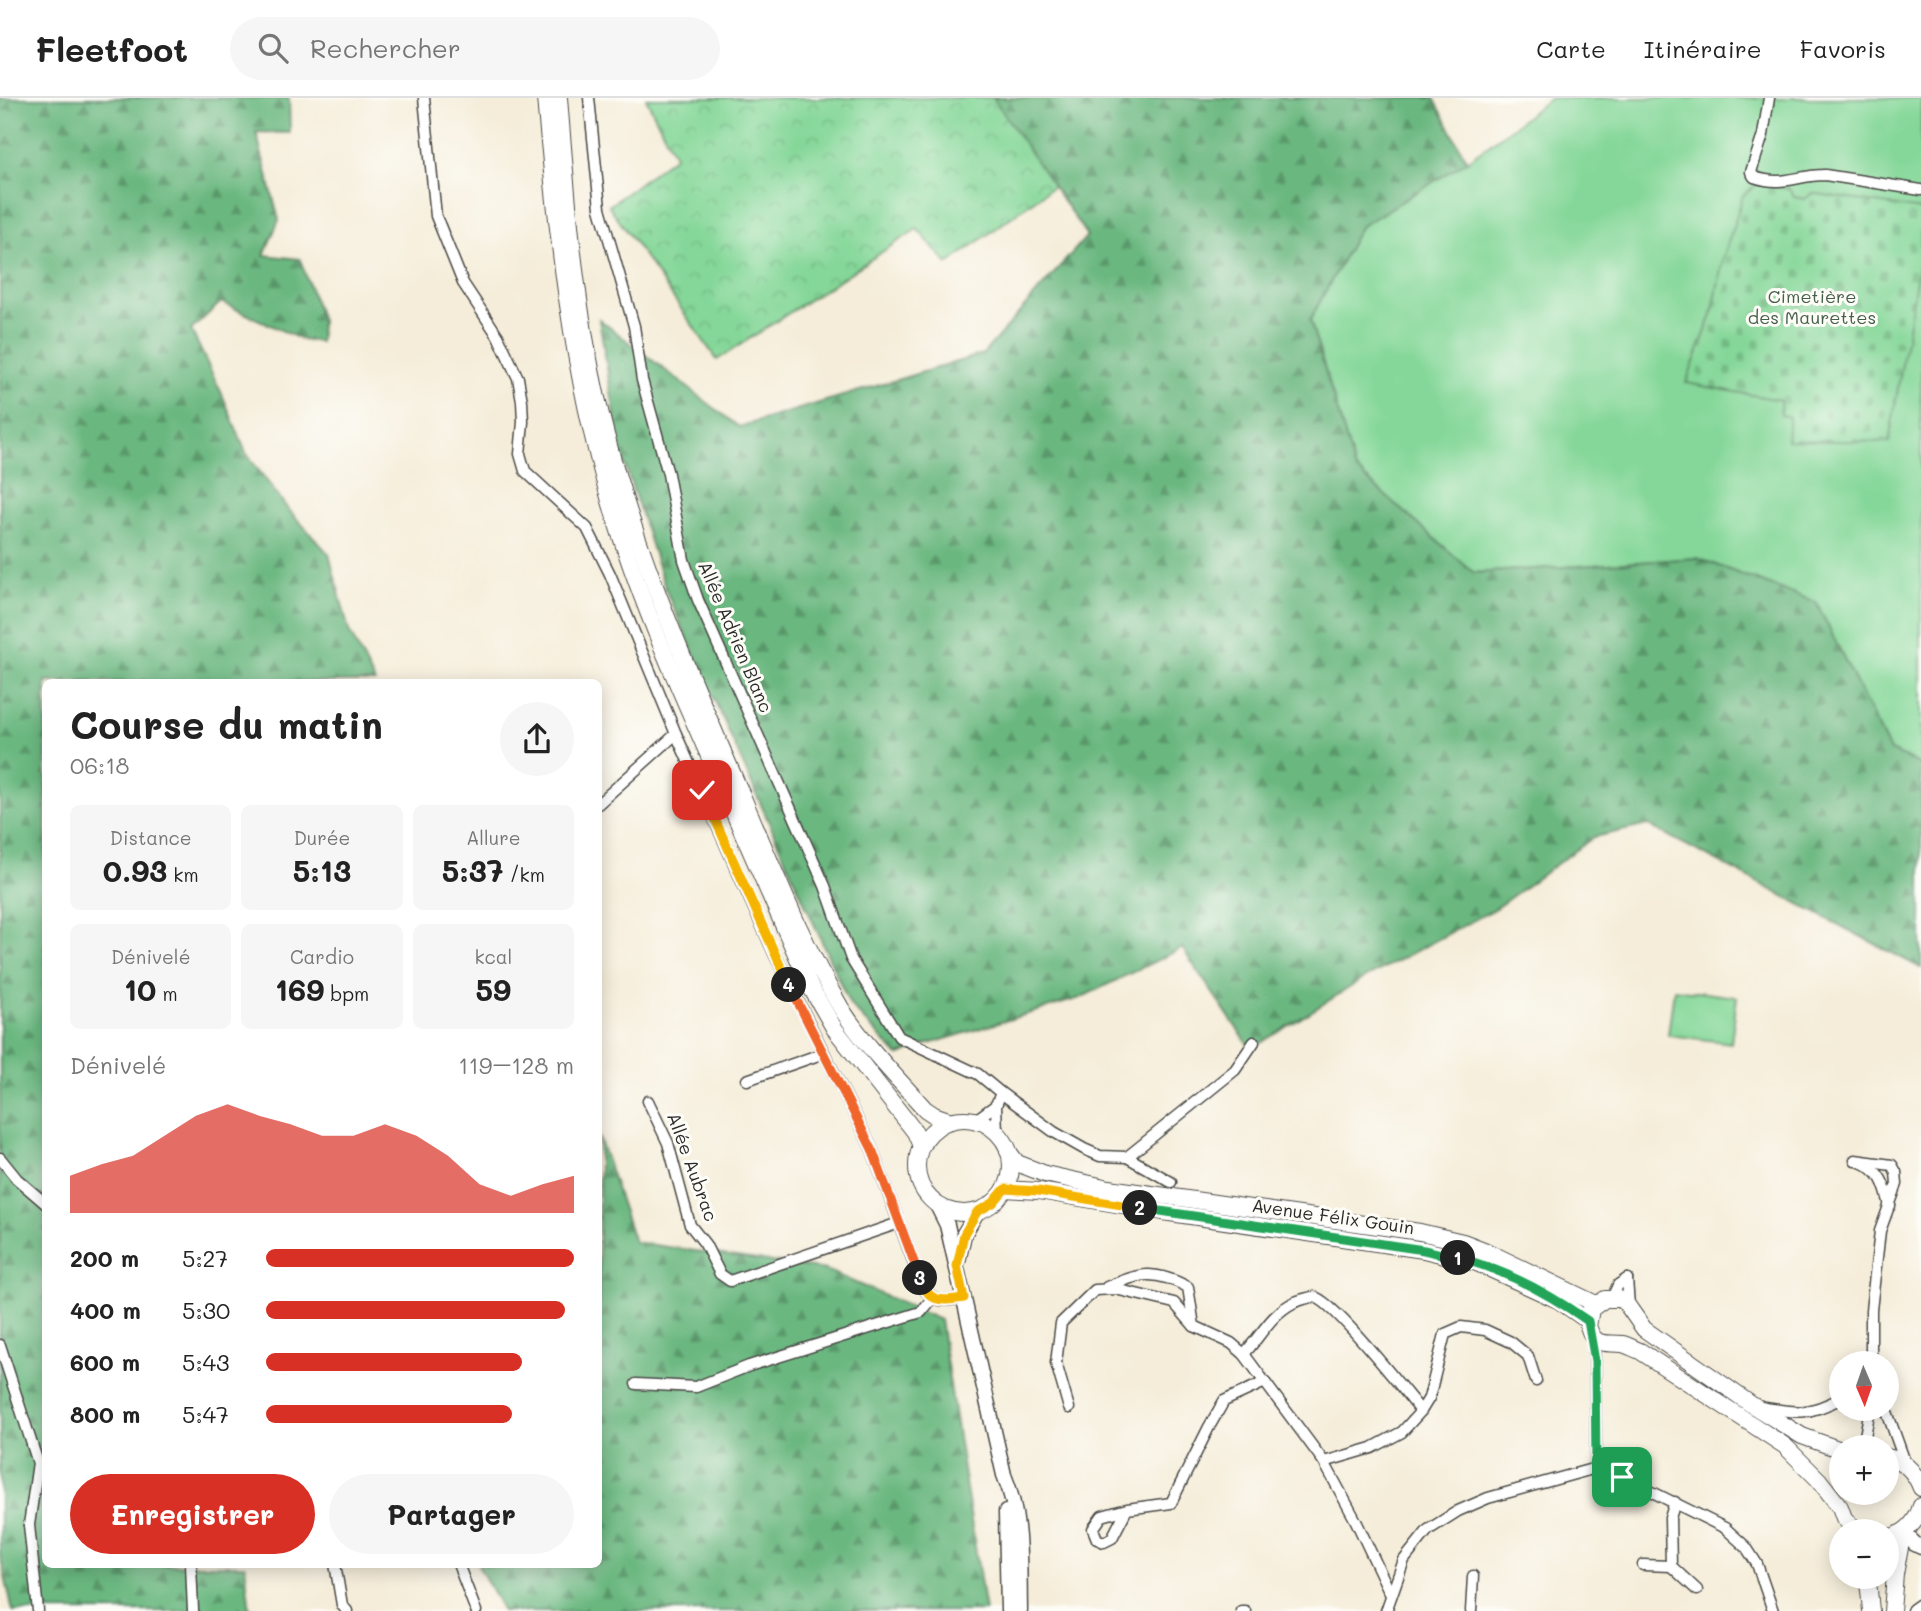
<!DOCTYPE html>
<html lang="fr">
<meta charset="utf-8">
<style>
:root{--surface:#fff;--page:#f6f6f6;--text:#222;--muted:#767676;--line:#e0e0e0;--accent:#d93025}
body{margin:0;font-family:Mali,sans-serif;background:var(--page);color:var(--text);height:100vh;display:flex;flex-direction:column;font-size:26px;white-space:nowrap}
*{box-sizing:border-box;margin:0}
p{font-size:23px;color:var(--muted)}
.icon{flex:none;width:38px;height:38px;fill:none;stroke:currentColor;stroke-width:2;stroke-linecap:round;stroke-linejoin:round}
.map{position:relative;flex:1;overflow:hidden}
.side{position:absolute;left:42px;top:581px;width:560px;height:889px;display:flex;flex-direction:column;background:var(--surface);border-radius:10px;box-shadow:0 4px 18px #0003}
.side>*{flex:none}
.needle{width:46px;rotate:178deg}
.buttons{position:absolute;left:1829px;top:1253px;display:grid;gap:14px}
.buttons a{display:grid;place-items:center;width:70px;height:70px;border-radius:50%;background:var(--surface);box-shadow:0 4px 18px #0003;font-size:35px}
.pin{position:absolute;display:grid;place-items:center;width:60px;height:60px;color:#fff;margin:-30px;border-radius:14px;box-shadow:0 4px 10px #0006}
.km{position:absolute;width:35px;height:35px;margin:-18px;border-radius:50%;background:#222;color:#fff;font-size:19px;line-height:35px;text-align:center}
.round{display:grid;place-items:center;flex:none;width:74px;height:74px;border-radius:37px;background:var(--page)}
.headline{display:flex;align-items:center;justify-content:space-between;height:119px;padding:0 28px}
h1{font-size:38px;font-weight:800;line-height:52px}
.metrics{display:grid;grid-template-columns:repeat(3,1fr);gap:10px;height:119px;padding:7px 28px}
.metrics div{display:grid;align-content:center;border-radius:10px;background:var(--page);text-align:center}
.metrics b{font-size:30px;font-weight:800}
.metrics small{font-size:19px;font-weight:400}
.metrics p{font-size:19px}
.chart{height:196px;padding:14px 28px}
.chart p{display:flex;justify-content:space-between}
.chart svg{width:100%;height:126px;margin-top:7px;fill:var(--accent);opacity:.7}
.primary-button{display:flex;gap:14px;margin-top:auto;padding:14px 28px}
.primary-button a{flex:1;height:80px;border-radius:42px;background:var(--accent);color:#fff;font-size:28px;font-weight:800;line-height:80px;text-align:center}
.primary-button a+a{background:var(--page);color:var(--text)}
ul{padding:0 28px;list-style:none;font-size:23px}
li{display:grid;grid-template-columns:112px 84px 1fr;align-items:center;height:52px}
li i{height:18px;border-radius:9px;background:var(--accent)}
header{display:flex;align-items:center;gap:42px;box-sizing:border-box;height:98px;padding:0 35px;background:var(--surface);border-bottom:2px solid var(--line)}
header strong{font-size:33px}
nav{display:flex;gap:38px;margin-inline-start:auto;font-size:24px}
.search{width:490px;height:63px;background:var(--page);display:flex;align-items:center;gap:18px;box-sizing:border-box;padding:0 24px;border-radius:38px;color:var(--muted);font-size:26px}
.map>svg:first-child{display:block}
.green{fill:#84d798;stroke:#588162;stroke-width:2}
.forest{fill:url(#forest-firs);stroke:#4b7256;stroke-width:2}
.cemetery{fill:url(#cemetery-stones);stroke:#588162;stroke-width:2}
.park{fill:url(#park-crowns);stroke:#588162;stroke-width:2}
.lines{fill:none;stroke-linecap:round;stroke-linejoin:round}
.minor-casing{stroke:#494845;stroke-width:13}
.secondary-casing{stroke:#494845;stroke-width:17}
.primary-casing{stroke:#494845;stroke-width:18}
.minor{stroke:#fff;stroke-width:10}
.secondary{stroke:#fff;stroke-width:14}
.primary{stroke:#fff;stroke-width:16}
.split-1-casing{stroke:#fff;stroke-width:14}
.split-2-casing{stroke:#fff;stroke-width:14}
.split-3-casing{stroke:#fff;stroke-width:14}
.split-4-casing{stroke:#fff;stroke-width:14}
.split-5-casing{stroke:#fff;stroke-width:14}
.split-1{stroke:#22a559;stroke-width:9}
.split-2{stroke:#22a559;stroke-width:9}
.split-3{stroke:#f5b400;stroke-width:9}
.split-4{stroke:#f0652b;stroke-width:9}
.split-5{stroke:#f5b400;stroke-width:9}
.labels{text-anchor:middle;stroke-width:6;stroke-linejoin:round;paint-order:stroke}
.park-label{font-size:18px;fill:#465f4c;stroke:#fdfcf7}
.street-label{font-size:18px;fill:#2b2b2b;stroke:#fdfcf7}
</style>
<header>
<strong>Fleetfoot</strong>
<div class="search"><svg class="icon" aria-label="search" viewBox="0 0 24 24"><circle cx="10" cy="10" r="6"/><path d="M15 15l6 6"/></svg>Rechercher</div>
<nav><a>Carte</a><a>Itinéraire</a><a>Favoris</a></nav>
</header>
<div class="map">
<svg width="1921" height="1513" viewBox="0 0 1921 1513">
<defs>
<pattern id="forest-firs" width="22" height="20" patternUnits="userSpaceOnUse" patternTransform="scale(1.75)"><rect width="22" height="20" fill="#6bb880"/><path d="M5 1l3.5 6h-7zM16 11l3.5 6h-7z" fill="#589669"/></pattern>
<pattern id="cemetery-stones" width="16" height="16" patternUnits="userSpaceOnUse" patternTransform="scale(1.75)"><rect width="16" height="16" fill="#84d798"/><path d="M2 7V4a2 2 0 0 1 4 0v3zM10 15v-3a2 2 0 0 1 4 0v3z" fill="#72b983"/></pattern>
<pattern id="park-crowns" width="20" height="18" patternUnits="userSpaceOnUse" patternTransform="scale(1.75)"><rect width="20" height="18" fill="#84d798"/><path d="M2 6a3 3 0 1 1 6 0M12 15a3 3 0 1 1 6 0" fill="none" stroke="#72b983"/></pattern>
</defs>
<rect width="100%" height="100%" fill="#fdfcf7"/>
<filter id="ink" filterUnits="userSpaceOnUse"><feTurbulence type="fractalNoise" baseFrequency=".0143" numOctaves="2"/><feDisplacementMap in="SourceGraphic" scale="14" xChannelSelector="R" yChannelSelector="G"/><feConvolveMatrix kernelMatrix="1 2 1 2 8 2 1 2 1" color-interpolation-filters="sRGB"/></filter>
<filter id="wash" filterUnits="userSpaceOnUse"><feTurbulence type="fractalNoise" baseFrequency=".00686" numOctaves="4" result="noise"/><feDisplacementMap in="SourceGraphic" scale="28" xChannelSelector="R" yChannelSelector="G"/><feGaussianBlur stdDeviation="1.57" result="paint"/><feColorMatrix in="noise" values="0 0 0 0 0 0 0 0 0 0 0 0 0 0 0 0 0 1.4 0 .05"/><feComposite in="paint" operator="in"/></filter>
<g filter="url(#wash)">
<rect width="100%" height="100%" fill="#f5edd9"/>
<g class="green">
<path d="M1551 0H1921V667L1890 653 1816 504 1697 460 1474 475 1355 371 1310 222 1360 129 1467 63Z"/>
<path d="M1674 891 1737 899 1731 945 1668 937Z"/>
</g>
<g class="forest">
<path d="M0 0H289L290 35 256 34 279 122 264 157 300 161 321 222 320 244 300 241 221 204 191 232 222 296 246 355 287 410 329 456 349 533 375 584H46V1466L245 1467 250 1513H13L0 1458Z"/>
<path d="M993 0H1434L1467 63 1360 129 1310 222 1355 371 1474 475 1697 460 1816 504 1890 653 1921 667V870L1648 727 1594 739 1493 812 1365 880 1251 951 1182 850 1080 900 919 949 898 958 850 907 666 493 621 355 599 221 739 329 983 256 1087 138Z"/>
<path d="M599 1039 634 1144 826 1172 940 1222 985 1513H503L478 1467 598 1466Z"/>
</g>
<path class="cemetery" d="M1758 85 1789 91 1794 99 1805 101 1812 95 1921 112V153L1889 344 1787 342 1789 319 1781 317 1780 302 1686 285 1712 217 1723 161 1743 98Z"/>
<path class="park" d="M646 0H993L1053 88 948 166 917 131 717 262 609 108 675 58Z"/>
</g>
<g filter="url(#ink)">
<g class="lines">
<g class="minor-casing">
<g id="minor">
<path d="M424 0 436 118 463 185 498 238 518 280 522 303 523 324 520 356 525 373 587 430 610 476 676 636 775 857 872 1051 923 1190C937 1206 944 1203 964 1200"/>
<path d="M589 0 600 110 634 228 642 282 668 376 684 462 698 502 825 788 851 861 899 939 978 976 1001 995 996 1007 997 1035"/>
<path d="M1769 0 1763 37 1751 74 1754 79C1784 89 1796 77 1825 77L1921 92"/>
<path d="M598 706 676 636"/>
<path d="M747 982 824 955"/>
<path d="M1001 995 1054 1034 1084 1051 1100 1058 1127 1059 1171 1084"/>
<path d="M648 1003 668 1045 690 1127 705 1146 720 1176 730 1183 899 1125"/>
<path d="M974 1023 996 1007"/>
<path d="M1127 1059 1235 972 1254 944"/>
<path d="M0 1060 17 1081 46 1106"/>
<path d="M1855 1062 1892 1067 1896 1074 1897 1086 1880 1133 1871 1212V1265"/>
<path d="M1860 1064C1881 1072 1885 1087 1890 1108"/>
<path d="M1627 1181 1629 1208"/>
<path d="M1107 1189C1142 1175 1153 1171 1188 1189L1194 1228"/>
<path d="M1612 1200 1618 1187 1627 1181"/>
<path d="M1592 1238 1595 1263 1596 1370"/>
<path d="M0 1247 38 1365 29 1427 38 1513"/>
<path d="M1244 1256C1260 1239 1271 1216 1293 1205 1297 1203 1309 1199 1314 1199 1332 1201 1406 1295 1421 1313"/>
<path d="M636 1286 696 1289 749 1268 921 1214 932 1201"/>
<path d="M1760 1309C1795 1315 1808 1318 1841 1300"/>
<path d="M1069 1310 1056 1265 1061 1225 1095 1192 1115 1191 1174 1205 1194 1228 1231 1245 1244 1256 1324 1364 1356 1423 1391 1497"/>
<path d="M1886 1311 1906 1367"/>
<path d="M1863 1349 1870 1311"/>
<path d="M1324 1364 1372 1350 1402 1334 1421 1313 1429 1300 1445 1236 1461 1229 1485 1232 1511 1244 1528 1258 1536 1283"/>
<path d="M1127 1411 1112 1440 1104 1444 1097 1441 1093 1431 1102 1418 1127 1411 1171 1405 1209 1329 1224 1303 1265 1284"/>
<path d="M191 1466 193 1513"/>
<path d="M335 1466 342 1507 347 1513"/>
<path d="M458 1466 476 1513"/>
<path d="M1643 1467 1671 1468 1670 1420 1675 1404"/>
<path d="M1671 1468 1697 1492"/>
<path d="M1241 1513H1245"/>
<path d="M1386 1513 1404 1462 1428 1432 1458 1413 1488 1400 1596 1370 1622 1379 1725 1430 1746 1449 1757 1466 1773 1513"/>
<path d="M1471 1513 1473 1478"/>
</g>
</g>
<g class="secondary-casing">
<g id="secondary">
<path d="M937 1107 947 1127 1004 1377C1022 1419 1019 1468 1020 1513"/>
<path d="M958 1163 964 1136 977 1114"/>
<path d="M1006 1414 1008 1513"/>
<path d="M1903 1434 1915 1446 1921 1449"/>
<path d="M1914 1513 1921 1508"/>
</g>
</g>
<g class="primary-casing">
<g id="primary">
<path d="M545 0C557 136 571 271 610 403 636 493 674 579 712 665 745 739 777 814 810 888L834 930 915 1034 921 1048"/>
<path d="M559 0C566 86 572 172 588 256 615 406 677 547 737 686 770 761 799 840 841 910 862 944 898 981 925 1011L934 1017 951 1023"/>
<circle cx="964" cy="1068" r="47"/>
<path d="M1008 1053 1017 1065 1045 1076 1109 1090 1420 1134 1463 1144 1486 1153 1596 1206"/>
<path d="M1005 1091 1039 1093 1163 1114 1424 1152 1477 1165 1558 1202 1588 1223"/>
<path d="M1841 1352 1802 1338 1752 1307 1644 1231 1625 1204 1619 1201H1605L1591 1211 1588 1228C1595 1250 1605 1244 1622 1246 1628 1247 1634 1251 1640 1253L1785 1348 1819 1382 1840 1409 1844 1420 1856 1433"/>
<path d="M1886 1359C1905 1362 1915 1374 1921 1390"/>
<path d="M1886 1440C1904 1437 1916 1426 1921 1408"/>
<path d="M1866 1479 1869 1492 1871 1513"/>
<path d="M1892 1513 1895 1476 1903 1434"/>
</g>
</g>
<use href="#minor" class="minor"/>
<use href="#secondary" class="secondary"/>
<use href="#primary" class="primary"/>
</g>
</g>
<g class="lines" filter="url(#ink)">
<g class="split-1-casing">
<path id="split-1" d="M1458 1160C1504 1171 1549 1196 1588 1223L1595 1263 1596 1370 1622 1379"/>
</g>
<g class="split-2-casing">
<path id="split-2" d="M1140 1110 1424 1152 1458 1160"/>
</g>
<g class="split-3-casing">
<path id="split-3" d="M920 1180C929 1206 941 1203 964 1200L957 1168 964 1136 977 1114 993 1105 1005 1091 1038 1093 1140 1110"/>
</g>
<g class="split-4-casing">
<path id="split-4" d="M789 887 872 1051 920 1180"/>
</g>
<g class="split-5-casing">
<path id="split-5" d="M702 692 789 887"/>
</g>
<use href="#split-1" class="split-1"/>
<use href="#split-2" class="split-2"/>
<use href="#split-3" class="split-3"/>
<use href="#split-4" class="split-4"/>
<use href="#split-5" class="split-5"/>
</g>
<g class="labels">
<g class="park-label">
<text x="1812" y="205">Cimetière<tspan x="1812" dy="21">des Maurettes</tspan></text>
</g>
<g class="street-label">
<text transform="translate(735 539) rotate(67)" y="6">Allée Adrien Blanc</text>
<text transform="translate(692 1069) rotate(70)" y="6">Allée Aubrac</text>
<text transform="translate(1333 1119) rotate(8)" y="6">Avenue Félix Gouin</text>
</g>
</g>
</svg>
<div class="buttons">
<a><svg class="needle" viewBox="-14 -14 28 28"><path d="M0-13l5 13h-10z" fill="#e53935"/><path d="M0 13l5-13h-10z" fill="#767676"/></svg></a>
<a>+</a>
<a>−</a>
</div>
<div class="pin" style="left:1622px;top:1379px;background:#1e9e55"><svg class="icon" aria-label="arrive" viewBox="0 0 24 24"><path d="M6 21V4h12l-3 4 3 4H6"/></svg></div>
<div class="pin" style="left:702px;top:692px;background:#d93025"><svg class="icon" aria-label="check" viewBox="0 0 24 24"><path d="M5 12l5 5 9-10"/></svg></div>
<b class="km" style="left:1458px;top:1160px">1</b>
<b class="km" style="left:1140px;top:1110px">2</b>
<b class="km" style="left:920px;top:1180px">3</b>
<b class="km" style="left:789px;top:887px">4</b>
<section class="side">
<div class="headline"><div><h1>Course du matin</h1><p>06:18</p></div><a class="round"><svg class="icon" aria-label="share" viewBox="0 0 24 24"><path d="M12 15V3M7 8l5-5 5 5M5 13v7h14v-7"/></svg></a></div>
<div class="metrics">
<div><p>Distance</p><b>0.93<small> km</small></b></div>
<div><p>Durée</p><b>5:13</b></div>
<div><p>Allure</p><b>5:37<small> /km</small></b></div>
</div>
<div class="metrics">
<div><p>Dénivelé</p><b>10<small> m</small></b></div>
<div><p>Cardio</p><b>169<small> bpm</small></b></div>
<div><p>kcal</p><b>59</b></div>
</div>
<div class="chart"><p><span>Dénivelé</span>119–128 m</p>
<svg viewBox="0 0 160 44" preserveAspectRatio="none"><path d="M0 44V31L10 27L20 24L30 17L40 10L50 6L60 10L70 13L80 17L90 17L100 13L110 17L120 24L130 34L140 38L150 34L160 31V44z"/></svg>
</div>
<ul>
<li><b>200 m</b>5:27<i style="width:100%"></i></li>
<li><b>400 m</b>5:30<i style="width:97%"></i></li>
<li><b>600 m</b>5:43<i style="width:83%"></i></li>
<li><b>800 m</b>5:47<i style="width:80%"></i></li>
</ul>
<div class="primary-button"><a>Enregistrer</a><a>Partager</a></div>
</section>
</div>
